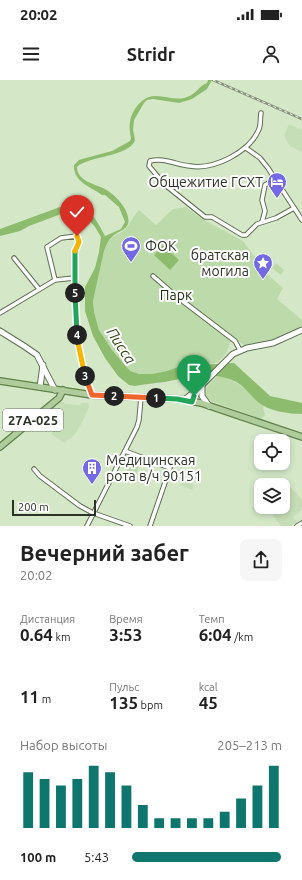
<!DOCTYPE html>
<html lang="ru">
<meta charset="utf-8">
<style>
:root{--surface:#fff;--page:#f6f6f6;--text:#222;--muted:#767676;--accent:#0f766e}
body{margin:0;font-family:Ubuntu,sans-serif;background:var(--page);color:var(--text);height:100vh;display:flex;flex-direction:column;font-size:15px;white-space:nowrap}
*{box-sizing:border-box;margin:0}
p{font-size:13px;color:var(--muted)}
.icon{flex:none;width:22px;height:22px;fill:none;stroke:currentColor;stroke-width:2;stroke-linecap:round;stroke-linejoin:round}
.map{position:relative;height:446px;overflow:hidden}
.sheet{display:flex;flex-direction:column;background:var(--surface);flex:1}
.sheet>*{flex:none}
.fabs{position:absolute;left:254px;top:354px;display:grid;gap:8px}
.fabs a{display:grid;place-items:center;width:36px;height:36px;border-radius:8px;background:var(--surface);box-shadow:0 2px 6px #0003;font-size:20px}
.scale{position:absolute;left:12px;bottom:10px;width:84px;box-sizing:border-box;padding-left:4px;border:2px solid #2b3226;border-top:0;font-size:11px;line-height:14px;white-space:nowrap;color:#2b3226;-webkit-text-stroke:3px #fff;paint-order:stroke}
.pin{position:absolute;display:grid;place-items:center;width:34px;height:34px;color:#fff;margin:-41px -17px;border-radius:50% 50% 50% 0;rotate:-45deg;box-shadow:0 0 4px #0007}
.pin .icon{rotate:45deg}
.km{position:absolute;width:20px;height:20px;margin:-10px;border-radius:50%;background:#222;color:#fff;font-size:11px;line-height:20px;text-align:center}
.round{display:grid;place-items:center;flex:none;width:42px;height:42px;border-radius:8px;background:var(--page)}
.head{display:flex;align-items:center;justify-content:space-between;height:68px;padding:0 20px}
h1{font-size:22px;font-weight:600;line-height:30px}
.figures{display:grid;grid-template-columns:repeat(3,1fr);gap:6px;height:68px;padding:4px 20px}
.figures div{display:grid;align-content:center}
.figures b{font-size:17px;font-weight:600}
.figures small{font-size:11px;font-weight:400}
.figures p{font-size:11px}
.chart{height:112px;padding:8px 20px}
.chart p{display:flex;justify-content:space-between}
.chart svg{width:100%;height:72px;margin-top:4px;stroke:var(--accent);stroke-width:6}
ul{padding:0 20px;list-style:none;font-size:13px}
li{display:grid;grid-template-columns:64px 48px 1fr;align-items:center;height:30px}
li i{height:10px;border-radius:5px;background:var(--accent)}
.status{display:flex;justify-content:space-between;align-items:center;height:28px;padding:0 20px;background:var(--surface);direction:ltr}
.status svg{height:11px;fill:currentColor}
header{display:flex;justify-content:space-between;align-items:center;height:52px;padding:0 20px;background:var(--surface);font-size:18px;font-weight:600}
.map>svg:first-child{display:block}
.built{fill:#c6deb7}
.green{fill:#bddaaa}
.water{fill:#8ebc6e}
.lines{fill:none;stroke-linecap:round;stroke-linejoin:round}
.minor-casing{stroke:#5d6f52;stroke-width:5.5}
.secondary-casing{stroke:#5d6f52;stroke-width:7}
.primary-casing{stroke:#608048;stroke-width:8}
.minor{stroke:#fff;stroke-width:3.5}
.secondary{stroke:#fff;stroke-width:5}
.primary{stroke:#b0cc9d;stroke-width:5.5}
.rail-casing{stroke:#85937b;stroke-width:2.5}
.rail{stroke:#fff;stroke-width:1;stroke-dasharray:3;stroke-linecap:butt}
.split-1-casing{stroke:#fff;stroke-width:8}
.split-2-casing{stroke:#fff;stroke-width:8}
.split-3-casing{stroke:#fff;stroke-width:8}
.split-4-casing{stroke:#fff;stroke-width:8}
.split-5-casing{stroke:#fff;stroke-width:8}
.split-6-casing{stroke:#fff;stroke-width:8}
.split-7-casing{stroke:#fff;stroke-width:8}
.split-1{stroke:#22a559;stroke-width:5}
.split-2{stroke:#f0652b;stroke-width:5}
.split-3{stroke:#f0652b;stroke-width:5}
.split-4{stroke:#f5b400;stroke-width:5}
.split-5{stroke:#22a559;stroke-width:5}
.split-6{stroke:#22a559;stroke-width:5}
.split-7{stroke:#f5b400;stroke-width:5}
.labels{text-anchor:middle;stroke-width:4;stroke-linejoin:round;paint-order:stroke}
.shield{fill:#fff;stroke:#6b7067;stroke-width:1}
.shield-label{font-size:13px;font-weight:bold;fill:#2b3226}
.poi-label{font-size:14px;fill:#2b3226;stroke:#fff;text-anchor:end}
.park-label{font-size:14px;fill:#203312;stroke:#fff}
.water-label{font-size:15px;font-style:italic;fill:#2d4a14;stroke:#fff}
</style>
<div class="status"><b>20:02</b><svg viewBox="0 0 49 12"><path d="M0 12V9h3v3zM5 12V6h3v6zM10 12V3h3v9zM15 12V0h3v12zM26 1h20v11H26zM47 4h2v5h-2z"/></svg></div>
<header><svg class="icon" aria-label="menu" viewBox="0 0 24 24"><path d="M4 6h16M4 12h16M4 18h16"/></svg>Stridr<svg class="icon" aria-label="person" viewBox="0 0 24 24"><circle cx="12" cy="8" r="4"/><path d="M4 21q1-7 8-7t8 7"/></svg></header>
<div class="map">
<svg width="302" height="446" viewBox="0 0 302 446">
<rect width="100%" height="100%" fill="#d4e8c7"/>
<g class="built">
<path d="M289 44 302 50V72L290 66 284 56Z"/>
<path d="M59 322H63L65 324 80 325 81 323H88L89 327 84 339 75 354 70 359H68L65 363 51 354 58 344 44 335 57 325Z"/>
<path d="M182 400 194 405 192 410 180 405Z"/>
<path d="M286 403 302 419V430L293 437 297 442 292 446H281L270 431H258L257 429 254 431 252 428 261 422V427H283V405Z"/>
</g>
<g class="green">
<path d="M186 127 202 139 243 161 269 196 283 208 277 219 302 240V246L280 258 248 268 234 258 229 264C229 272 222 278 217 283L181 286 167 291 152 294H139L130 291 112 270 99 250 94 232 93 221 104 171C110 152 119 158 128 146 131 140 135 135 139 130L156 145 173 129Z"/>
<path d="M276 183 284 190 281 195 272 188Z"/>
<path d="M217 296C229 297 240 304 249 312 255 316 257 322 264 325L263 328 265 334 262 339 211 321 207 318 205 310Z"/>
<path d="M129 383 139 386 134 402 124 399Z"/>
</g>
<g class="water">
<path d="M208 0H212L207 9 192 19 179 23 153 19 147 20 144 23 134 40 133 50 135 60C130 77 87 76 77 87 77 101 95 104 105 109 115 115 126 126 128 137 131 150 119 150 112 157 108 160 106 166 104 171L93 221 94 232 99 250 112 270 130 291 139 294H152L167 291 181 286 234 283 270 316 302 323V334C289 334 268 331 258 322 251 316 246 308 238 303 215 290 190 297 165 302 155 303 145 304 135 306L129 305 118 296 105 278 93 256 85 231V207L95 188 99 172 101 157 95 147 89 140 84 135 78 133 69 132 61 134 29 146 20 151 0 156V149L60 127 85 125C93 135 99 144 105 156L121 149 125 142 119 127 105 115H102C91 107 73 102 74 85L79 80 82 79 112 71 130 61C132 57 130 56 130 52 129 47 130 41 131 37 133 31 137 25 142 21 155 10 169 21 184 18 197 15 198 6 207 3Z"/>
<path d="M163 165 179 180 170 190 154 175Z"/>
</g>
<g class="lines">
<g class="minor-casing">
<g id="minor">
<path d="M261 33C260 38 261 44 259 49 250 72 214 90 190 86 177 85 163 77 150 81L149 86 164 104 205 137H212L242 155H246L257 144 276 138 294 128"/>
<path d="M246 68 260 78 268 88 302 140"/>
<path d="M262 142 265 131 262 120 265 105 275 99"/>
<path d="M14 178 39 209"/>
<path d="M153 196 176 216 235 261 240 270"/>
<path d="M55 200 47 167 61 158 77 156 79 162 74 172V198L77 263 83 289 92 315"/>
<path d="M0 233 55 200 74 198"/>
<path d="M125 371 170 388 150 446"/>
<path d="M34 389 40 396 80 426 93 433 130 446"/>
<path d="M87 446 137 347 139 340 141 317"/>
<path d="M297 446 302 443"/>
</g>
</g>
<g class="secondary-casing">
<g id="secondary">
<path d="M0 251 24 266 37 275 55 310"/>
<path d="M40 307 43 285"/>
<path d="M202 307V316L209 326"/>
<path d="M184 320 197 310"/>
<path d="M192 321 202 305 233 274 247 268 273 263 302 250"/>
</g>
</g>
<g class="primary-casing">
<g id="primary">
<path d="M0 301 92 315 177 319 201 323 302 357"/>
<path d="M0 367 59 318 63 310"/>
</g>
</g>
<use href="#minor" class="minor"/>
<use href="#secondary" class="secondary"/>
<use href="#primary" class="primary"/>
<g class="rail-casing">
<path id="rail" d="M213 0 302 39"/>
</g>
<use href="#rail" class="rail"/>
</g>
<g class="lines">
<g class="split-1-casing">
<path id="split-1" d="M156 318 177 319 192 322 194 316"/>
</g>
<g class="split-2-casing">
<path id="split-2" d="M114 316 156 318"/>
</g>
<g class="split-3-casing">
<path id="split-3" d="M85 296 92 315 114 316"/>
</g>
<g class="split-4-casing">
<path id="split-4" d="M77 255 78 263 85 296"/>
</g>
<g class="split-5-casing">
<path id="split-5" d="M75 213 77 255"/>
</g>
<g class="split-6-casing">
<path id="split-6" d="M75 213V171"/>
</g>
<g class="split-7-casing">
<path id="split-7" d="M75 171 79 162 77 156"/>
</g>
<use href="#split-1" class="split-1"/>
<use href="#split-2" class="split-2"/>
<use href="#split-3" class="split-3"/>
<use href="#split-4" class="split-4"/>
<use href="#split-5" class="split-5"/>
<use href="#split-6" class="split-6"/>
<use href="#split-7" class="split-7"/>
</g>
<defs>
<g id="hotel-pin" transform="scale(1)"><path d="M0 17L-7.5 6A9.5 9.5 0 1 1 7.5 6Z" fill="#7369e4" stroke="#fff"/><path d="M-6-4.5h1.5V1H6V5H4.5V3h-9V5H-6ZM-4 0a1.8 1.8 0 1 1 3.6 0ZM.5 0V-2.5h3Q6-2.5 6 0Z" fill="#fff"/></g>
<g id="stadium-pin" transform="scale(1)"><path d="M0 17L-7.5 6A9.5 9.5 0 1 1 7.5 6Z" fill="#7369e4" stroke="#fff"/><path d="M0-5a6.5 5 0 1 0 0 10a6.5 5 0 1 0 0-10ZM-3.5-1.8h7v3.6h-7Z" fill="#fff"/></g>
<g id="sight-pin" transform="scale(1)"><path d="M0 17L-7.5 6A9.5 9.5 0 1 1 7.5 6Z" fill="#7369e4" stroke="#fff"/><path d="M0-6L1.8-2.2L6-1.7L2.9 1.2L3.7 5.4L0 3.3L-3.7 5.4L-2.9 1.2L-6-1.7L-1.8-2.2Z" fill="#fff"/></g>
<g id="building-pin" transform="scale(1)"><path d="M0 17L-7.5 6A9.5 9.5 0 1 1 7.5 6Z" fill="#7369e4" stroke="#fff"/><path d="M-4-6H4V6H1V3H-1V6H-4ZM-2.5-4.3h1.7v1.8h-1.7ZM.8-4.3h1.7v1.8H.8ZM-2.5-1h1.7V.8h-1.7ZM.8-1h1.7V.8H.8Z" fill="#fff"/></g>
</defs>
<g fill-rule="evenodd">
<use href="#hotel-pin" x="277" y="102"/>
<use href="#stadium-pin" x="131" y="166"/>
<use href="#sight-pin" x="263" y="183"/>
<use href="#building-pin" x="92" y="388"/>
</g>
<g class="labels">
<rect class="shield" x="3" y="329" width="60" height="22" rx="3"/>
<g class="shield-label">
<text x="33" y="345">27А-025</text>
</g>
<g class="poi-label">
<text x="263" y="107">Общежитие ГСХТ</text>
<text x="145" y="171" text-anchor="start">ФОК</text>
<text x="249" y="180">братская<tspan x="249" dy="16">могила</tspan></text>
<text x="106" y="385" text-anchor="start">Медицинская<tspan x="106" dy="16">рота в/ч 90151</tspan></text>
</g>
<g class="park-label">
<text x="176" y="220">Парк</text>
</g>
<g class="water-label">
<text transform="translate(121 266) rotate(57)" y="5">Писса</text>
</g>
</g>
</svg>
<div class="fabs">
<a><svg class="icon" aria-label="locate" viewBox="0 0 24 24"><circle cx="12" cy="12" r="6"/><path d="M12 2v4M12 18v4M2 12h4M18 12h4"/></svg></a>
<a><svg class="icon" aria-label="layers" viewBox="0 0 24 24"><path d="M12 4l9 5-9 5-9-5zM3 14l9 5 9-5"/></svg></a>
</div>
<div class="scale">200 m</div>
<div class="pin" style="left:194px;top:316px;background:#1e9e55"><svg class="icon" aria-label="arrive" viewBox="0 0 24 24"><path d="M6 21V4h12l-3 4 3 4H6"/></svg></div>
<div class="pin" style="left:77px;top:156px;background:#d93025"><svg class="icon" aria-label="check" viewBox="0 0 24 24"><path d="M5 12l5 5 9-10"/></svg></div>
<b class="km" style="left:156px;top:318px">1</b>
<b class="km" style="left:114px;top:316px">2</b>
<b class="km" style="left:85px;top:296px">3</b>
<b class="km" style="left:77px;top:255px">4</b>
<b class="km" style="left:75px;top:213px">5</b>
</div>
<section class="sheet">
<div class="head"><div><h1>Вечерний забег</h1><p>20:02</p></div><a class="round"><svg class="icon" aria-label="share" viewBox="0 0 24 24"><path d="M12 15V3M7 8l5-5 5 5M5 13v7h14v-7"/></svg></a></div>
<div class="figures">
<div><p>Дистанция</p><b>0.64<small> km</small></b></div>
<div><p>Время</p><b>3:53</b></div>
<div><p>Темп</p><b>6:04<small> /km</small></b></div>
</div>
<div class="figures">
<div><b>11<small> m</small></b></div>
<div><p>Пульс</p><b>135<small> bpm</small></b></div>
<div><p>kcal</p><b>45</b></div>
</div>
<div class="chart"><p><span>Набор высоты</span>205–213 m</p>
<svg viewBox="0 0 160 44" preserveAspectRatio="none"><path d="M5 44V10M15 44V14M25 44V18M35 44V14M45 44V6M55 44V10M65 44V18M75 44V30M85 44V38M95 44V38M105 44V38M115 44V38M125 44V34M135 44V26M145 44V18M155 44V6"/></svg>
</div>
<ul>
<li><b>100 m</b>5:43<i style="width:99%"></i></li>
</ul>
</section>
